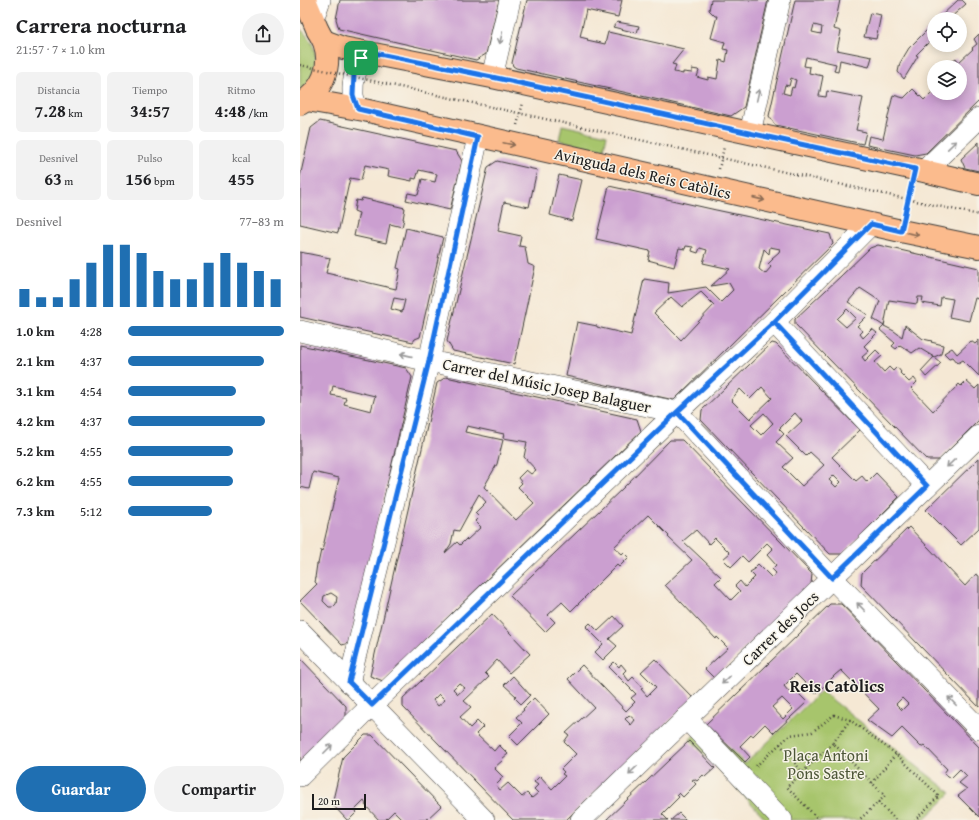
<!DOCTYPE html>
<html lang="es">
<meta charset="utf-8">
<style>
:root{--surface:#fff;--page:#f2f2f2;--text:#202124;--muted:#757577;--accent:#1f6fb2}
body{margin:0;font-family:"Gentium Book Plus",serif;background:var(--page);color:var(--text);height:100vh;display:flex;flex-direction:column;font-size:15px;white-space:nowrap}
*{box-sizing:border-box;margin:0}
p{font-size:13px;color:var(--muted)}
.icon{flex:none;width:22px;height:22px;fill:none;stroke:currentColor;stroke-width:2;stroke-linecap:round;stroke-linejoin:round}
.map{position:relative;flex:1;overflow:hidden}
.sheet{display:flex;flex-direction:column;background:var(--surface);width:300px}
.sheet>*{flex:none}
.buttons{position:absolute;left:627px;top:12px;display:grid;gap:8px}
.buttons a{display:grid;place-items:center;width:40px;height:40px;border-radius:50%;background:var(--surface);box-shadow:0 2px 10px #0003;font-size:20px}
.scale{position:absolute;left:12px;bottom:10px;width:54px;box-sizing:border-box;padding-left:4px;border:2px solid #1c1c1c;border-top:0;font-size:11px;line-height:14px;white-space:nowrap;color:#1c1c1c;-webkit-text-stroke:3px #f7f3e8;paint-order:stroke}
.pin{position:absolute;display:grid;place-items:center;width:34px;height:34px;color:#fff;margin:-17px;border-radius:8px;box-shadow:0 2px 6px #0006}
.round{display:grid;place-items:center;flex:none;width:42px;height:42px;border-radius:21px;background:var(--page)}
.summary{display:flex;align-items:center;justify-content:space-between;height:68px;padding:0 16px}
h1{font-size:22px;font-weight:700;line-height:30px}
.figures{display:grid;grid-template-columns:repeat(3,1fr);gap:6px;height:68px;padding:4px 16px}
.figures div{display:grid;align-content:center;border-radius:6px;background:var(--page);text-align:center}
.figures b{font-size:17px;font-weight:700}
.figures small{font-size:11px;font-weight:400}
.figures p{font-size:11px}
.chart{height:112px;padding:8px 16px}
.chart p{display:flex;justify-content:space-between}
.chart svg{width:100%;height:72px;margin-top:4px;stroke:var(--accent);stroke-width:6}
.button{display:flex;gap:8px;margin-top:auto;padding:8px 16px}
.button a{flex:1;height:46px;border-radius:24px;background:var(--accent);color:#fff;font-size:16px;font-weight:700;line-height:46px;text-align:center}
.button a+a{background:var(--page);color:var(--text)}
ul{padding:0 16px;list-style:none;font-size:13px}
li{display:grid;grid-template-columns:64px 48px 1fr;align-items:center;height:30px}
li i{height:10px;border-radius:5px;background:var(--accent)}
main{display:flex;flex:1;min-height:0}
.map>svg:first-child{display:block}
.green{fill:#a7c56c;stroke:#627044}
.building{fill:#cb9fd0;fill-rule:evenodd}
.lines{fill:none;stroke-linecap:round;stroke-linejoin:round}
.minor-casing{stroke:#3d3b38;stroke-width:22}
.major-casing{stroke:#3d3b38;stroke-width:24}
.highway-casing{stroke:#3d3b38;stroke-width:24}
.path{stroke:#3d3b38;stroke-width:2.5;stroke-dasharray:1 3;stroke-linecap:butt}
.minor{stroke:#fff;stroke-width:21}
.major{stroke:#fbbb8d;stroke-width:22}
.highway{stroke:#fbbb8d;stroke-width:22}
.path-bridge{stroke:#3d3b38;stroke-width:2.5;stroke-dasharray:1 3;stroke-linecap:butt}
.oneway{stroke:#999}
.oneway2{stroke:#8c6c54}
.route-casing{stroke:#fff;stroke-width:8}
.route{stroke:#1a73e8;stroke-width:5}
.labels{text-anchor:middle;stroke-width:3;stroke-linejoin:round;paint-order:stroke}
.street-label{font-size:16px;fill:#1c1c1c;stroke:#f7f3e8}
.park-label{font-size:16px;fill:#4d5738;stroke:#f7f3e8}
.neighbourhood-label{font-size:17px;font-weight:bold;fill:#1c1c1c;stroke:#f7f3e8}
</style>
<main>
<section class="sheet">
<div class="summary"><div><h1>Carrera nocturna</h1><p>21:57 · 7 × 1.0 km</p></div><a class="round"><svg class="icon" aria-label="share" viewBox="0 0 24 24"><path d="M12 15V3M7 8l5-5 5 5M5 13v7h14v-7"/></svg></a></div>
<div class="figures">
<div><p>Distancia</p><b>7.28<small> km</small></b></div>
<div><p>Tiempo</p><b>34:57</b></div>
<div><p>Ritmo</p><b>4:48<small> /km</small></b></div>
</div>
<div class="figures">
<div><p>Desnivel</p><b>63<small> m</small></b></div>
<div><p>Pulso</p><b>156<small> bpm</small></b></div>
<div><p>kcal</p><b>455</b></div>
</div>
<div class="chart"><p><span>Desnivel</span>77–83 m</p>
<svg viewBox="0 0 160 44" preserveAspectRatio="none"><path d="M5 44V33M15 44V38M25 44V38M35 44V27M45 44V17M55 44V6M65 44V6M75 44V11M85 44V22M95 44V27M105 44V27M115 44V17M125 44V11M135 44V17M145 44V22M155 44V27"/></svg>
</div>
<ul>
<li><b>1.0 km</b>4:28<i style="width:100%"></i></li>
<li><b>2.1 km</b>4:37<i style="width:87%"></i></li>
<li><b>3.1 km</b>4:54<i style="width:69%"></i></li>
<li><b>4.2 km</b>4:37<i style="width:88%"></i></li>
<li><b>5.2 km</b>4:55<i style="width:67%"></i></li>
<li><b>6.2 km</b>4:55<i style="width:67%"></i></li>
<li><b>7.3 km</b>5:12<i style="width:54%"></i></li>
</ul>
<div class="button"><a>Guardar</a><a>Compartir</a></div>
</section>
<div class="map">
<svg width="679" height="820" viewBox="0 0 679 820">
<rect width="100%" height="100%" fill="#f7f3e8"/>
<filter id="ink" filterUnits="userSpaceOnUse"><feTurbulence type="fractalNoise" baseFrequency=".025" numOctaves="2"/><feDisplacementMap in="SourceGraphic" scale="8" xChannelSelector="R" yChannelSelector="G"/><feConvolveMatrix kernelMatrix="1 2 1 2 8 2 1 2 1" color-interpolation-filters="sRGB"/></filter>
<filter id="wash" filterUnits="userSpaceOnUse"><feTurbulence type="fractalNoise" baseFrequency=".012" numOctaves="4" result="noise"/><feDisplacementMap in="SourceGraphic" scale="16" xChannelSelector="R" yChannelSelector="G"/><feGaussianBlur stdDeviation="0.9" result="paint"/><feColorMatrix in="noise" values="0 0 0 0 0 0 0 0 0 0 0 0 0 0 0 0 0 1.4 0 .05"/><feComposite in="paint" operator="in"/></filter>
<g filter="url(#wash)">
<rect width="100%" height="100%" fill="#f5e8d4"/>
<g class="green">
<path d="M0 29C21 45 21 76 0 91Z"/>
<path d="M262 125 307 135 304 150 259 140Z"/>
<path d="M521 691 651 793 623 820H467L390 739 406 725 445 764Z"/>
</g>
<g id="blocks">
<g class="building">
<path d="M40 0H199L186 54 176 60 39 29 36 19Z"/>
<path d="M227 0H322L318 17 286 10 280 37 288 39 287 40 305 44 308 32 384 49 372 64 376 65 374 72 383 74V72L392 73V69L398 70 399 71 397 77 408 80V77L417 79 420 60 426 62 428 50 423 49 425 42 411 38 417 16H415L409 10 411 0H468L444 107 431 116 216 68 213 66 212 63Z"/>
<path d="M495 0H540L534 29 541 31 537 50 572 57 569 67 540 60 538 72 534 71 536 64 506 57 504 66 510 67 509 73 523 76 519 96 526 97 527 91 563 98 556 130 566 132 563 144 475 125 469 116ZM514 25 522 27 521 34 512 32ZM491 78 496 80 494 88 492 87 490 95 483 93 485 85 489 86Z"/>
<path d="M658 0H662L666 4 649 19H638Z"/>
<path d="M570 13 581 15 576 39 564 37Z"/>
<path d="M317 22 339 26 337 33 313 27Z"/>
<path d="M634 23V33L633 35 634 37 616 55 618 56 604 79 598 72 600 63 609 48Z"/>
<path d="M679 34V101L626 153 615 155 567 145 569 136 583 139 593 95 604 98 613 89 624 100 634 90V93H660V67H652L654 65 651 62 656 58 659 62 673 49 672 48 677 44 674 39Z"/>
<path d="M20 121 156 151 162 161 150 210 106 200 108 193 118 195 122 179 135 182 137 174 119 170 116 179 112 178V181L88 176 89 170 65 165 61 180 50 178 38 233 0 224V177L11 128Z"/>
<path d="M679 142V171L665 168 661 159Z"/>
<path d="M197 161 237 170 229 207 204 202 198 231 221 236 219 246 225 247 228 264 235 267 214 364 153 351 147 341 188 167Z"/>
<path d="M259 175 282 180 272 221 250 215Z"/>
<path d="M309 186 416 210 530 234 533 244 374 400 266 376 277 322 297 326V327L331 335 344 279 369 283 368 293 406 287 421 302 433 290 429 283 411 286 430 269 403 263 407 250 400 248 398 253 392 251 393 247 386 246 385 249 379 248 374 267 348 260 350 251 296 239ZM470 247 480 249 479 252 472 258 473 259 468 264 471 267 465 274 459 269 464 249 469 254ZM401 292 414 305 381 340 354 313 371 297 382 307Z"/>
<path d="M62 198 105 208 103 219H104L102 227 90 224 86 243 54 236 59 213 54 211 56 200 61 201Z"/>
<path d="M106 228 143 237 120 337 115 339 113 342 0 317V252L30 258 26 273 96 289 100 269 97 268ZM94 298 105 300 102 312 91 309Z"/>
<path d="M578 245 679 268V299L675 298 669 321 649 317 653 299 641 297 640 306 622 303 623 297H618L617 304 589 300 584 326 573 319 580 301 560 288 548 302 568 315 557 326 563 331 560 334 563 338 572 329 577 333 564 346 569 351 562 357 565 361 576 350 582 356 575 362 584 372 589 367 593 371 597 367 601 372 600 373 609 382 614 378 617 382 611 388 633 411 659 384 661 386 666 381 675 389 679 385V420L639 460H627L495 324V319L541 276 570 248ZM547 309 556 318 546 327 537 319Z"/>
<path d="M605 325 623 339 632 341 631 342 643 345 641 354 634 357 641 363 626 377 621 371 634 357 619 348 612 353 600 345 596 349 592 346 595 343 580 330 584 326 594 331 602 337Z"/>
<path d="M679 340V376L663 360 658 363 653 357 649 358 644 353 652 348 657 354 671 341 675 344Z"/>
<path d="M472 343 476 344 560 430 532 457 556 481 562 476 567 482 576 473 599 497 542 554H530L401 420 402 410ZM462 387 472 398 450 419 431 400 440 389 450 399ZM464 413 473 423 461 435 451 425ZM495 413 502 421 486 436 506 456 510 452 524 465 502 486 483 467 493 458 476 442 484 434 479 429ZM534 475 541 482 536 487 529 480Z"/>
<path d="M0 345 106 368 112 377 60 602 49 643 42 645 0 601 17 584 15 582 16 578H15L17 564H18L21 550 22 551 39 478 13 472 9 489 0 487ZM33 386 75 396 71 411 44 404 46 398 31 395ZM31 593 37 597 36 604 33 607H29L23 601 24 596Z"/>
<path d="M146 377 337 419 341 431 214 553 118 646 83 681 70 676 137 383ZM167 426 204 434 203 438 227 442 224 457 236 470 231 474 226 470 218 478 222 483 218 487 234 503 216 520 184 487 197 464 203 440 165 432ZM179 494 186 502 175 513 179 517 175 521 181 527 167 540 166 539 160 545 157 542 145 553 151 544 154 530 159 531 171 509V508Z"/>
<path d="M370 440H382L512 574 511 584 414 678 405 669 428 648 417 637 416 639 365 585 392 560 368 537 369 536 348 515 314 547 322 554 324 552 329 557 319 567 317 565 271 611 262 602 248 615 255 622 245 632 210 596 323 488ZM396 530 409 544 415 538 430 553 423 559 431 567 442 556 448 562 467 543 473 549 467 555 476 565 472 569 476 573 472 578 458 564 454 568 455 569 450 572 455 577 445 587 440 581 435 586 440 591 431 600 415 583 421 577 383 541Z"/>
<path d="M679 458V480L678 483 679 487V528L661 545 626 510Z"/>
<path d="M609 527 665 586 676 574 679 576V707L561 585 562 573Z"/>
<path d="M530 604H541L679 747V817L658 796 667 789 659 783 667 776 660 769 651 778 644 773 647 769 624 745 621 747 602 728 592 738 567 720 579 709 541 670 535 675 516 694 496 674 484 686 489 692 493 688 507 702 474 733 465 724 453 736 451 735 440 746 450 757 445 762 406 724ZM482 698 493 709 483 719 472 707ZM602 698 608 704 602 710 596 704Z"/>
<path d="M192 614 230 654 209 673 197 660 185 673 189 677 164 701 171 707 160 717 170 728 177 721 183 727 176 734 194 751 199 745 208 754 202 759 203 760 194 768 203 777 200 779 201 780 196 785 200 790 208 783 222 797 227 793 232 798 238 793 234 789 238 785 234 782 240 776 252 789 265 776 262 774 264 772 261 769 276 754 264 742 269 735 266 733 294 707 268 679 282 665 326 711 335 702 331 698 336 694 309 667 314 662 319 667 321 664 326 670 323 673 329 681 333 677 343 688 341 689 347 696 356 687 341 672 355 659 393 698 266 820H213L103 707V698ZM159 683 165 688 158 694 153 689ZM139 694 145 700 138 706 133 700ZM329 715 335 720 331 725 325 719Z"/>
<path d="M314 616 323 626 309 639 317 646 303 660 295 652 303 644 286 627 290 623 298 631Z"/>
<path d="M0 658 46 706V717L0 762Z"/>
<path d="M213 676 230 695 221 704 214 697 216 696 204 685Z"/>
<path d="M234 698 249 714 218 745 209 736 222 723 216 717 224 710 223 709Z"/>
<path d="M65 735H72L141 806 126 820H103L94 811 85 820H79L65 805 66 804 64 801 55 810 57 812 49 820H47L32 804 43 757Z"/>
<path d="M389 741 415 768 405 777 403 775 397 781 394 779 392 780 396 784 383 797 379 793 377 795 379 797 362 814 368 820H306Z"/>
<path d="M379 813 386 820H371Z"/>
</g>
</g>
</g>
<g filter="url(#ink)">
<use href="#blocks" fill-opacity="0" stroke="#3d3b38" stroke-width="1"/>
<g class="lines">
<g class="minor-casing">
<g id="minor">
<path d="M12 17 16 11 20 0"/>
<path d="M192 77 210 0"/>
<path d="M58 109C56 104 53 99 53 94 52 78 57 65 66 52"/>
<path d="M450 133 480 0"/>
<path d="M624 171 679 118"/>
<path d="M474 322 627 486"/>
<path d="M0 331 129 361 377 412 532 578 679 729"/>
<path d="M0 631 184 820"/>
<path d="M49 682 129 361 178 137"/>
<path d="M386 718 482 820"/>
<path d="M0 776 72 705 377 412 474 322 571 224"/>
<path d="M281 820 679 436"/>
</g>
</g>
<g class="major-casing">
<g id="major">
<path d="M24 41 43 48 192 77 624 171 679 184"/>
<path d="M7 100 64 110 601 231 679 247"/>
<path d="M0 104C22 91 33 67 24 42 22 38 20 34 18 31"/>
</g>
</g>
<g class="highway-casing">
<path id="highway" d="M5 0 18 31"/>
</g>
<g class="path">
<path d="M164 101 679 215"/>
<path d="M217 125 223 103"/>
<path d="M419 169 424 147"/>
<path d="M606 212 611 187"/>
<path d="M533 743 550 720"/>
<path d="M480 744 502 772"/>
<path d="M456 766 490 735 512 732 534 715 550 720 596 754 639 796 615 820"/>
<path d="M572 783 596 754"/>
<path d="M578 802 596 820"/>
<path d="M519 820 487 787 533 743 585 796 559 820"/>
</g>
<use href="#minor" class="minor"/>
<use href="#major" class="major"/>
<use href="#highway" class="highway"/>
<path class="path-bridge" d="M0 65 164 101"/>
</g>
<defs><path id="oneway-shaft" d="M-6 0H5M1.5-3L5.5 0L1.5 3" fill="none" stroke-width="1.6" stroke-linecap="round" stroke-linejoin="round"/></defs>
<g class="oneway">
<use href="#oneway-shaft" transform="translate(201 38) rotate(103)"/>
<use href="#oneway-shaft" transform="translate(458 95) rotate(-77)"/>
<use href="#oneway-shaft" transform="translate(652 145) rotate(-44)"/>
<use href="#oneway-shaft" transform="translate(106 355) rotate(-167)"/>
<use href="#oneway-shaft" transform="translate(651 463) rotate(136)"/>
<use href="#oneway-shaft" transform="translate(561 607) rotate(-134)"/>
<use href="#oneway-shaft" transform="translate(426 680) rotate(136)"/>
<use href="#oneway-shaft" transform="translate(652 701) rotate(-134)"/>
<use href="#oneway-shaft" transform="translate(28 749) rotate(-45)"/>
<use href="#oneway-shaft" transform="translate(333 770) rotate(136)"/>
</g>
<g class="oneway2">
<use href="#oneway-shaft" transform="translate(209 144) rotate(12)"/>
<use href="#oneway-shaft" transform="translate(459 199) rotate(13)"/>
<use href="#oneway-shaft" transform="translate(613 234) rotate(12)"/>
</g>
</g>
<g class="lines" filter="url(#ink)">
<g class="route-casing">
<path id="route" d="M61 58 54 74 53 95 58 109 178 137 129 361 49 682 72 705 377 412 474 322 627 486 532 578 377 412 474 322 571 224 601 231 615 169 192 77 74 53 66 52 61 58"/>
</g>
<use href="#route" class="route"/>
</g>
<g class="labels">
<g class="street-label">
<text transform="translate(343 173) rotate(13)" y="6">Avinguda dels Reis Catòlics</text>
<text transform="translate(247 385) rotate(12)" y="6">Carrer del Músic Josep Balaguer</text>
<text transform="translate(480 628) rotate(-44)" y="6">Carrer des Jocs</text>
</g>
<g class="park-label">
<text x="526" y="761">Plaça Antoni<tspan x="526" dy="18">Pons Sastre</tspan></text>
</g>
<g class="neighbourhood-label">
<text x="537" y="692">Reis Catòlics</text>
</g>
</g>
</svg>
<div class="buttons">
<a><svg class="icon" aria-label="locate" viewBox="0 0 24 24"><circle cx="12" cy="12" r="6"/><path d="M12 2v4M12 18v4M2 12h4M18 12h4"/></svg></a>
<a><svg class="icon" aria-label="layers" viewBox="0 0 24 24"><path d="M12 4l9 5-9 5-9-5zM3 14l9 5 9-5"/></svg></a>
</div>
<div class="scale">20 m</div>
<div class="pin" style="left:61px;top:58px;background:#1e9e55"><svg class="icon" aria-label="arrive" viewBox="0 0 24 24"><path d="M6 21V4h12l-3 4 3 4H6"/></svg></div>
</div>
</main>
